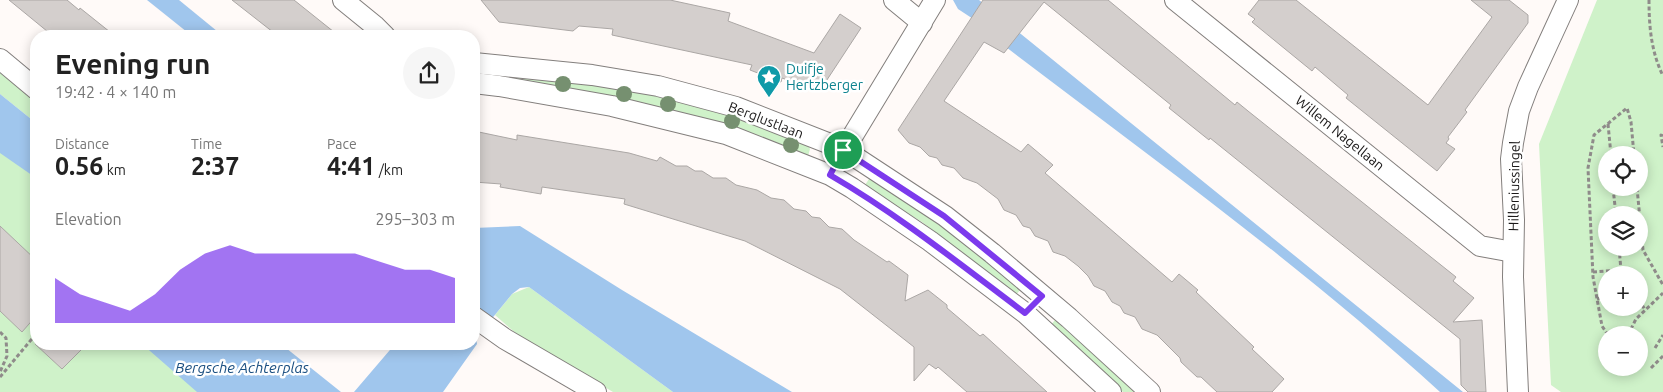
<!DOCTYPE html>
<meta charset="utf-8">
<style>
:root{--surface:#fff;--page:#f6f6f6;--text:#222;--muted:#767676;--accent:#7c3aed}
body{margin:0;font-family:Ubuntu,sans-serif;background:var(--page);color:var(--text);height:100vh;display:flex;flex-direction:column;font-size:19px;white-space:nowrap}
*{box-sizing:border-box;margin:0}
p{font-size:16px;color:var(--muted)}
.icon{flex:none;width:28px;height:28px;fill:none;stroke:currentColor;stroke-width:2;stroke-linecap:round;stroke-linejoin:round}
.map{position:relative;flex:1;overflow:hidden}
.details{position:absolute;left:30px;top:30px;width:450px;height:320px;display:flex;flex-direction:column;background:var(--surface);border-radius:20px;box-shadow:0 2px 12px #0003}
.details>*{flex:none}
.tools{position:absolute;left:1598px;top:146px;display:grid;gap:10px}
.tools a{display:grid;place-items:center;width:50px;height:50px;border-radius:50%;background:var(--surface);box-shadow:0 2px 12px #0003;font-size:25px}
.pin{position:absolute;display:grid;place-items:center;width:42px;height:42px;color:#fff;margin:-21px;border:2px solid #fff;border-radius:50%;box-shadow:0 1px 5px #0007}
.round{display:grid;place-items:center;flex:none;width:52px;height:52px;border-radius:26px;background:var(--page)}
.headline{display:flex;align-items:center;justify-content:space-between;height:85px;padding:0 25px}
h1{font-size:28px;font-weight:700;line-height:38px}
.metrics{display:grid;grid-template-columns:repeat(3,1fr);gap:8px;height:85px;padding:5px 25px}
.metrics div{display:grid;align-content:center}
.metrics b{font-size:25px;font-weight:700}
.metrics small{font-size:14px;font-weight:400}
.metrics p{font-size:14px}
.chart{height:140px;padding:10px 25px}
.chart p{display:flex;justify-content:space-between}
.chart svg{width:100%;height:90px;margin-top:5px;fill:var(--accent);opacity:.7}
.map>svg:first-child{display:block}
.green{fill:#cff2c9;fill-rule:evenodd}
.water{fill:#a0c6ed}
.building{fill:#d4cfcd;stroke:#aba7a5}
.lines{fill:none;stroke-linecap:round;stroke-linejoin:round}
.minor-casing{stroke:#837f7d;stroke-width:22}
.path{stroke:#8f8b8a;stroke-width:3;stroke-dasharray:4 2.5;stroke-linecap:butt}
.minor{stroke:#fff;stroke-width:20}
.tree{fill:#769070}
.route-casing{stroke:#fff;stroke-width:10}
.route{stroke:#7c3aed;stroke-width:6}
.labels{text-anchor:middle;stroke-width:5;stroke-linejoin:round;paint-order:stroke}
.culture-label{font-size:14px;fill:#0d838f;stroke:#fff;text-anchor:start}
.street-label{font-size:14px;fill:#1b1919;stroke:#fff}
.water-label{font-size:15px;font-style:italic;fill:#194e80;stroke:#fff}
</style>
<div class="map">
<svg width="1663" height="392" viewBox="0 0 1663 392">
<rect width="100%" height="100%" fill="#fffaf8"/>
<g class="green">
<path d="M1597 0H1663V392H1561L1551 385 1539 144ZM1606 155H1639V188H1606ZM1606 215H1639V248H1606ZM1606 275H1639V308H1606ZM1606 335H1639V368H1606Z"/>
<path d="M0 72 36 102V123L0 94Z"/>
<path d="M474 72 607 84 717 109 808 145 810 149 808 156 474 77Z"/>
<path d="M0 150 36 178V344H150L204 392H0Z"/>
<path d="M872 177 929 214 1020 287V290L1016 295 1012 293 922 222 866 187 865 185 869 179Z"/>
<path d="M529 287 658 381 673 392H613L520 337 495 315 512 294Z"/>
<path d="M1055 320H1058L1139 392H1123L1051 328V325Z"/>
</g>
<g class="water">
<path d="M147 0H179L223 36H192Z"/>
<path d="M953 0H979L1463 392H1440C1300 264 1145 153 994 38L996 34 958 9Z"/>
<path d="M0 94 36 123V178L0 153Z"/>
<path d="M520 226 622 290 792 392H673L529 287 520 288 512 294 476 338 477 344 443 392H354L395 344H474V228Z"/>
<path d="M142 344H281L341 392H197Z"/>
</g>
<g class="building">
<path d="M9 0H67L79 10 80 8 115 36H53Z"/>
<path d="M232 0H294L339 36H278Z"/>
<path d="M481 0H670L730 13 728 21 814 53 840 14 861 28 821 89 791 78 790 81 782 78 781 82 750 70 752 65 612 35 613 29 579 26 573 31 499 22Z"/>
<path d="M983 0H1108L1235 105 1237 102 1248 111 1456 277 1453 281 1474 298 1453 322 1482 320 1486 392H1468L1461 385 1460 339 1210 138 1209 140 1169 108 1171 105 1044 2 1004 53 984 42 944 101 1021 152 1028 144 1053 165 1045 173 1172 282 1179 274 1198 290 1196 292 1254 347 1252 349 1284 379 1272 392H1217L1201 377H1197L1181 362 1180 358 1157 335 1142 329 1135 317 1124 313 1120 306 1112 302 1105 291 1094 286 1088 276 1078 266 1065 256 1053 252 1048 241 1035 236 1030 228 1023 226 1016 215 1004 210 998 199 977 183 963 178 954 168 942 165 937 158 929 156 920 147 909 143 898 130Z"/>
<path d="M1259 0H1296L1428 105 1492 17 1471 0H1509L1528 15V23L1465 110 1467 112 1448 137 1449 139 1446 143 1455 149 1437 171 1346 98 1348 95 1315 67 1312 71 1252 22 1255 19 1248 14Z"/>
<path d="M474 131 517 140V135L629 153 657 161 660 157 676 166H687L695 171H702L713 178H726L736 185 757 190 771 198 784 200 794 209 806 211 812 217 820 218 829 227 842 229 854 240 887 262 889 261 908 275 905 301 928 290 947 305V308L980 336 983 334 1047 392H967L938 367 936 369 929 364 914 381V347L840 289 745 241 624 204 625 199 542 187 541 194 500 187 501 184 474 182Z"/>
<path d="M0 226 36 260V316L22 332 0 311Z"/>
<path d="M35 344H87L62 369Z"/>
</g>
<g class="lines">
<g class="minor-casing">
<g id="minor">
<path d="M343 0 375 26 385 36"/>
<path d="M894 0 922 23"/>
<path d="M1175 0 1480 246 1513 252"/>
<path d="M0 59 36 89"/>
<path d="M474 63 592 75 658 86 736 107 843 149 945 216 992 253 1069 318 1150 392"/>
<path d="M474 83 499 86 612 106 726 134 830 175 852 188 930 241 1025 313 1111 392"/>
<path d="M838 160 935 0"/>
<path d="M474 317 505 339 596 392"/>
<path d="M1518 392 1513 277 1514 220 1511 159 1513 143 1519 111 1528 87 1568 0"/>
</g>
</g>
<g class="path">
<path d="M1649 0C1649 26 1651 51 1663 76"/>
<path d="M1608 124 1611 155"/>
<path d="M1663 136 1661 135 1663 147"/>
<path d="M1613 188 1616 215"/>
<path d="M1637 188 1643 250 1663 285"/>
<path d="M1619 248 1621 270 1624 275"/>
<path d="M1593 272 1621 270"/>
<path d="M1597 299 1606 296"/>
<path d="M1639 299 1645 310"/>
<path d="M0 332 6 338 7 356 0 372"/>
<path d="M1608 335 1602 326 1593 277 1588 168 1594 135 1627 108 1631 122 1634 155"/>
<path d="M1628 335 1636 319 1663 293"/>
<path d="M1655 348 1663 335"/>
<path d="M1651 368 1663 356"/>
<path d="M0 377 36 334"/>
</g>
<use href="#minor" class="minor"/>
</g>
<g class="tree">
<circle cx="563" cy="84" r="8"/>
<circle cx="624" cy="94" r="8"/>
<circle cx="668" cy="104" r="8"/>
<circle cx="732" cy="121" r="8"/>
<circle cx="791" cy="145" r="8"/>
</g>
<g class="lines">
<g class="route-casing">
<path id="route" d="M843 150 944 216 1042 296 1025 313C961 265 899 215 830 175Z"/>
</g>
<use href="#route" class="route"/>
</g>
<defs>
<g id="sight-pin" transform="scale(1.25)"><path d="M0 17L-7.5 6A9.5 9.5 0 1 1 7.5 6Z" fill="#0f9aa8" stroke="#fff"/><path d="M0-6L1.8-2.2L6-1.7L2.9 1.2L3.7 5.4L0 3.3L-3.7 5.4L-2.9 1.2L-6-1.7L-1.8-2.2Z" fill="#fff"/></g>
</defs>
<g fill-rule="evenodd">
<use href="#sight-pin" x="769" y="77"/>
</g>
<g class="labels">
<g class="culture-label">
<text x="786" y="74">Duifje<tspan x="786" dy="16">Hertzberger</tspan></text>
</g>
<g class="street-label">
<text transform="translate(766 120) rotate(21)" y="5">Berglustlaan</text>
<text transform="translate(1340 133) rotate(39)" y="5">Willem Nagellaan</text>
<text transform="translate(1514 186) rotate(-89)" y="5">Hilleniussingel</text>
</g>
<g class="water-label">
<text x="242" y="373">Bergsche Achterplas</text>
</g>
</g>
</svg>
<div class="tools">
<a><svg class="icon" aria-label="locate" viewBox="0 0 24 24"><circle cx="12" cy="12" r="6"/><path d="M12 2v4M12 18v4M2 12h4M18 12h4"/></svg></a>
<a><svg class="icon" aria-label="layers" viewBox="0 0 24 24"><path d="M12 4l9 5-9 5-9-5zM3 14l9 5 9-5"/></svg></a>
<a>+</a>
<a>−</a>
</div>
<div class="pin" style="left:843px;top:150px;background:#1e9e55"><svg class="icon" aria-label="arrive" viewBox="0 0 24 24"><path d="M6 21V4h12l-3 4 3 4H6"/></svg></div>
<section class="details">
<div class="headline"><div><h1>Evening run</h1><p>19:42 · 4 × 140 m</p></div><a class="round"><svg class="icon" aria-label="share" viewBox="0 0 24 24"><path d="M12 15V3M7 8l5-5 5 5M5 13v7h14v-7"/></svg></a></div>
<div class="metrics">
<div><p>Distance</p><b>0.56<small> km</small></b></div>
<div><p>Time</p><b>2:37</b></div>
<div><p>Pace</p><b>4:41<small> /km</small></b></div>
</div>
<div class="chart"><p><span>Elevation</span>295–303 m</p>
<svg viewBox="0 0 160 44" preserveAspectRatio="none"><path d="M0 44V22L10 30L20 34L30 38L40 30L50 18L60 10L70 6L80 10L90 10L100 10L110 10L120 10L130 14L140 18L150 18L160 22V44z"/></svg>
</div>
</section>
</div>
